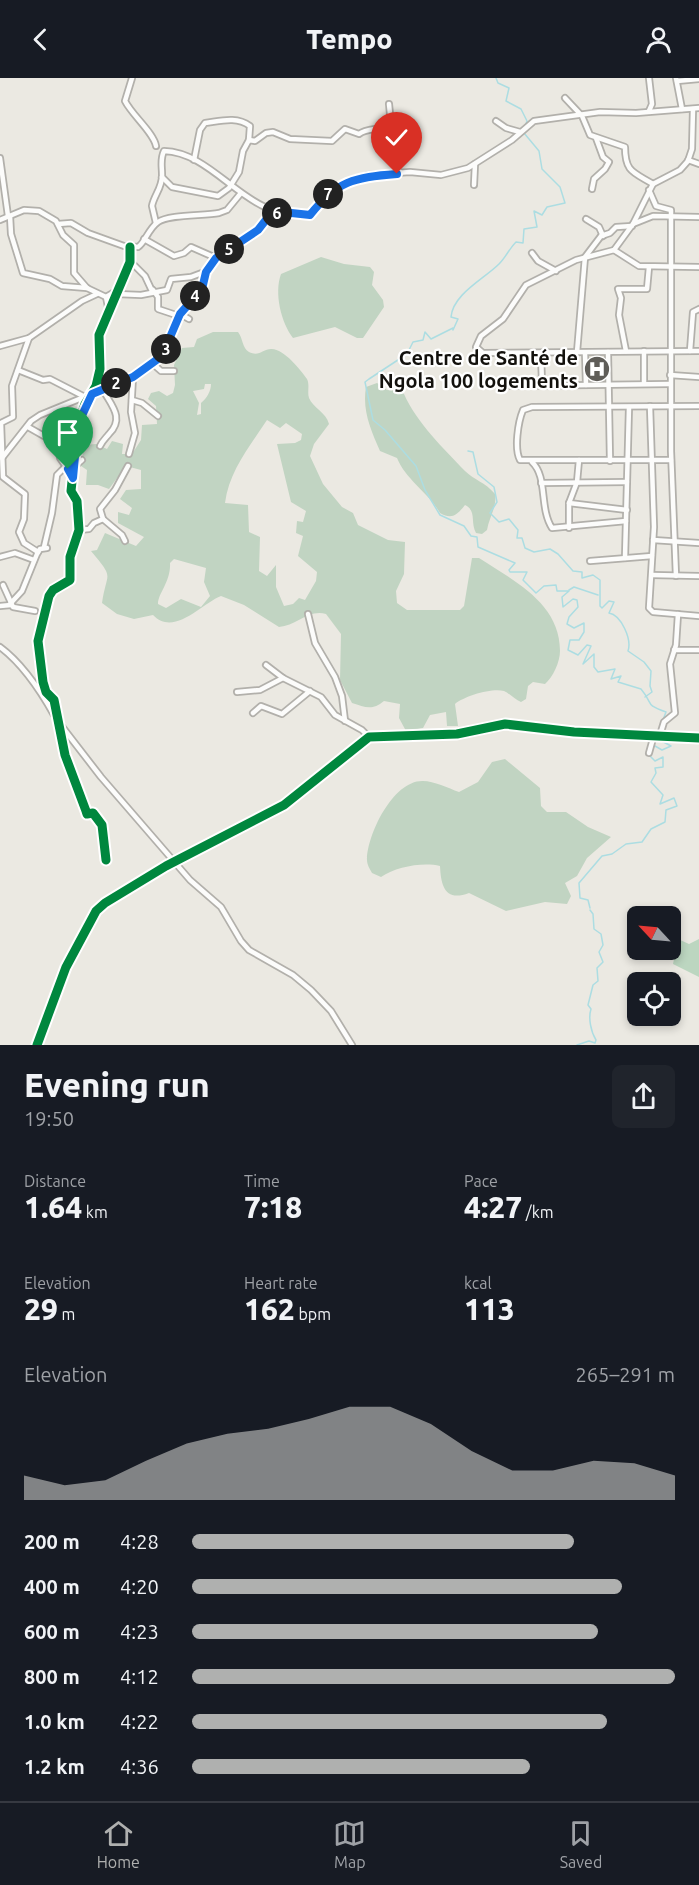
<!DOCTYPE html>
<meta charset="utf-8">
<style>
:root{--surface:#171b24;--page:#20242c;--text:#f1f3f6;--muted:#9ea1a6;--line:#363941;--accent:#afb0af}
body{margin:0;font-family:Ubuntu,sans-serif;background:var(--page);color:var(--text);height:100vh;display:flex;flex-direction:column;font-size:22px;white-space:nowrap}
*{box-sizing:border-box;margin:0}
p{font-size:20px;color:var(--muted)}
.icon{flex:none;width:33px;height:33px;fill:none;stroke:currentColor;stroke-width:2;stroke-linecap:round;stroke-linejoin:round}
.map{position:relative;height:967px;overflow:hidden}
.side{display:flex;flex-direction:column;background:var(--surface);flex:1}
.side>*{flex:none}
.needle{width:39px;rotate:296deg}
.buttons{position:absolute;left:627px;top:828px;display:grid;gap:12px}
.buttons a{display:grid;place-items:center;width:54px;height:54px;border-radius:9px;background:var(--surface);box-shadow:0 3px 9px #0003;font-size:30px}
.pin{position:absolute;display:grid;place-items:center;width:51px;height:51px;color:#fff;margin:-62px -26px;border-radius:50% 50% 50% 0;rotate:-45deg;box-shadow:0 0 6px #0007}
.pin .icon{rotate:45deg}
.km{position:absolute;width:30px;height:30px;margin:-15px;border-radius:50%;background:#222;color:#fff;font-size:16px;line-height:30px;text-align:center}
.round{display:grid;place-items:center;flex:none;width:63px;height:63px;border-radius:9px;background:var(--page)}
.headline{display:flex;align-items:center;justify-content:space-between;height:102px;padding:0 24px}
h1{font-size:33px;font-weight:800;line-height:45px}
.stats{display:grid;grid-template-columns:repeat(3,1fr);gap:9px;height:102px;padding:6px 24px}
.stats div{display:grid;align-content:center}
.stats b{font-size:30px;font-weight:800}
.stats small{font-size:16px;font-weight:400}
.stats p{font-size:16px}
.chart{height:168px;padding:12px 24px}
.chart p{display:flex;justify-content:space-between}
.chart svg{width:100%;height:108px;margin-top:6px;fill:var(--accent);opacity:.7}
ul{padding:0 24px;list-style:none;font-size:20px}
li{display:grid;grid-template-columns:96px 72px 1fr;align-items:center;height:45px}
li i{height:15px;border-radius:8px;background:var(--accent)}
header{display:flex;justify-content:space-between;align-items:center;height:78px;padding:0 24px;background:var(--surface);font-size:27px;font-weight:800}
.tabs{display:flex;justify-content:space-around;align-items:center;height:84px;border-top:2px solid var(--line);background:var(--surface);font-size:16px;color:var(--muted)}
.tabs a{display:grid;justify-items:center;gap:3px}
.tabs .selected{color:var(--accent)}
.map>svg:first-child{display:block}
.built{fill:#e0dcce}
.green{fill:#c1d4c2;fill-rule:evenodd}
.forest{fill:#bcd6c0}
.lines{fill:none;stroke-linecap:round;stroke-linejoin:round}
.stream{stroke:#acdde2;stroke-width:1.5}
.minor-casing{stroke:#b2b0ab;stroke-width:8}
.minor{stroke:#fcfcfb;stroke-width:4.5}
.cycleway-casing{stroke:#fff;stroke-width:13}
.cycleway{stroke:#00873e;stroke-width:9}
.route-casing{stroke:#fff;stroke-width:12}
.route{stroke:#1a73e8;stroke-width:8}
.labels{text-anchor:middle;stroke-width:4.5;stroke-linejoin:round;paint-order:stroke}
.poi-label{font-size:20px;font-weight:bold;fill:#13110d;stroke:#fff;text-anchor:end}
</style>
<header><svg class="icon" aria-label="back" viewBox="0 0 24 24"><path d="M15 5l-7 7 7 7"/></svg>Tempo<svg class="icon" aria-label="person" viewBox="0 0 24 24"><circle cx="12" cy="8" r="4"/><path d="M4 21q1-7 8-7t8 7"/></svg></header>
<div class="map">
<svg width="699" height="967" viewBox="0 0 699 967">
<rect width="100%" height="100%" fill="#ebe9e2"/>
<path class="built" d="M586 277H606L607 305 587 306Z"/>
<g class="green">
<path d="M321 179 344 186 370 189 374 194 372 207 383 222 384 229 363 260H357L335 249 293 260C281 244 274 215 281 196Z"/>
<path d="M213 254H238C243 260 242 270 249 274 259 279 263 271 271 271 283 270 301 292 307 301 310 307 307 314 309 320 313 330 326 334 329 346L314 366 310 378 323 406 342 429 353 435 358 447 388 462 405 464 404 496 396 513 397 525 407 532H460L464 528 472 480H479C514 503 560 525 560 573 560 584 553 599 545 606L533 604 528 608 526 621 521 624C515 622 509 615 504 613 491 610 465 618 455 626L458 648H447L446 634 430 637 423 650 406 653 399 640 400 626 384 623C372 633 365 629 352 625L340 602 341 556 326 536C308 531 296 548 279 549L244 527 221 518C201 526 174 559 153 537L134 541 117 536 102 525C107 492 115 502 91 473L97 472 105 455 136 468 144 459 118 445V434L129 437 132 430 120 421 126 412 141 411V392L126 388 109 411 98 407H86L87 392 81 388 84 367 96 366 107 371 112 363 123 366 122 376H132L141 362 142 347 157 346 156 328 148 321 151 315 159 313 167 318 173 315 175 307 174 287 182 270 194 269 197 261ZM205 306H211C211 313 207 320 201 325V336L197 337 199 325 193 313 204 311ZM267 342 280 350 286 345 302 356 301 362 295 365 277 366 291 424 306 433 303 444 297 443 296 455 303 458 298 478 317 494 316 503 305 522 299 520 293 526 284 528 276 509V487L267 498 259 493 260 459 249 454 248 427 225 425C229 393 250 368 267 342ZM174 481 206 490 204 504 210 518 201 529 181 521 166 530 158 526C158 515 171 504 170 485Z"/>
<path d="M377 305 387 312 399 313 404 316C417 345 443 370 465 393 474 402 485 404 495 416 497 430 489 439 487 452L482 456 476 455C470 444 477 433 465 427 457 437 452 442 440 435 428 414 406 402 397 380L380 373C371 352 362 333 366 309Z"/>
<path d="M505 681 540 710 541 728 547 734H566L588 749 611 759 587 780 577 798 565 805 571 818 567 826 545 824 506 833 469 815C445 824 441 808 440 788 422 784 396 789 381 799L372 795C370 791 367 787 367 782 367 757 393 702 423 703 434 703 448 710 459 714L478 704 492 684Z"/>
</g>
<path class="forest" d="M678 861 689 866 699 861V899L673 886Z"/>
<g class="lines">
<g class="stream">
<path d="M496 0 498 5 509 10 506 23 521 31 527 43 525 48"/>
<path d="M524 55 539 73 542 91 560 109 565 125 547 129 542 137 534 133 537 149 524 151 523 165 516 164C509 171 506 179 499 186 484 201 453 216 451 239L458 241 453 252V250L431 261 425 254 423 262 413 264 407 276 369 301 365 304 373 342 385 352 416 388 425 412 440 437 464 448 471 458 477 459 478 469 515 485 509 492 510 494H527L523 502 536 515 544 508 556 507 557 513H569L562 519 563 529 573 521 577 522 578 529 569 539 567 546 574 550 584 545V554L579 562H570L568 572 578 577 587 567 591 568 583 586 594 576V589L598 594 615 591 611 601 621 598 618 604 641 611C655 628 643 625 666 634L657 657"/>
<path d="M468 373 473 374 478 396 494 409 497 424 490 435 499 444 509 441 518 452 517 460H522L525 470 534 474 550 471 558 476 573 493 582 494V500L593 497 600 502V528L602 530 609 523 614 524 609 535C621 537 632 561 628 573L644 584 651 593 650 608 652 614 645 619"/>
<path d="M569 512 574 509 598 517"/>
<path d="M652 670 655 668 662 672 671 668 658 661"/>
<path d="M590 830 588 822 580 820 579 805 602 778 612 776 626 766 642 764 651 751 665 744 666 732 677 728 674 720 660 726 663 717 651 704 656 695 655 690 663 689V679L655 683 649 677"/>
<path d="M577 967 589 963 595 965 596 962C591 954 588 940 591 931L588 927 593 907 598 903 597 890 603 884 599 874 603 867 601 856 594 851 593 836 590 832"/>
</g>
<g class="minor-casing">
<g id="minor">
<path d="M132 0 125 23C132 37 154 55 156 68"/>
<path d="M649 0 652 26 649 33"/>
<path d="M676 0 682 31"/>
<path d="M677 3 699 1"/>
<path d="M565 20 582 38 590 57 625 69C625 94 633 94 653 106"/>
<path d="M693 31 692 71 688 83 680 92 653 106 633 146 614 172 576 182 526 207 503 241 481 258 476 269 483 275 699 273"/>
<path d="M496 43 506 50 520 54"/>
<path d="M0 80 8 138"/>
<path d="M194 82 200 52 205 45C221 43 236 38 250 48L249 62"/>
<path d="M688 82 699 86"/>
<path d="M162 99 172 109 218 118 229 110 239 94 243 73 249 62 255 63 266 55 273 54 290 61 332 63 345 51 359 56C368 49 381 53 391 46L389 26"/>
<path d="M474 107 475 86"/>
<path d="M592 111 594 101 605 91 609 84 603 79 596 60"/>
<path d="M649 112 656 128 671 132V373L676 498"/>
<path d="M10 138 11 156 23 195 50 201 62 208 87 210"/>
<path d="M586 141 599 149 603 158"/>
<path d="M0 142 24 132 39 133 56 143 63 157 74 167V195L87 210 106 219 118 212"/>
<path d="M156 145 152 128C154 117 163 109 162 96 162 88 160 81 164 73 203 74 231 114 265 129 278 134 293 136 307 138L329 115 351 102 368 97 410 94 441 97 468 90 512 62 534 43 600 34 636 35 699 30"/>
<path d="M58 146 71 145 88 155 124 168 138 169C145 165 148 151 158 144 169 136 204 138 219 135L227 132 241 115"/>
<path d="M633 146 653 138 699 139"/>
<path d="M144 161 174 178 184 175 191 169 216 180 258 151 269 138 279 134"/>
<path d="M614 172 639 188 699 189"/>
<path d="M532 175 538 183 556 193"/>
<path d="M130 183 145 198 152 213"/>
<path d="M117 216 141 217 167 212 171 201 191 199 207 193"/>
<path d="M106 219 109 234"/>
<path d="M189 241 180 236 202 211 206 194 216 180"/>
<path d="M0 268 29 260"/>
<path d="M626 273 619 237 621 220 618 211H647L649 189"/>
<path d="M690 273 693 234 699 231"/>
<path d="M577 274 585 179 601 158 610 155 616 149 632 148"/>
<path d="M608 274 610 383"/>
<path d="M541 275 542 306"/>
<path d="M585 275 586 307"/>
<path d="M152 285 161 293H174"/>
<path d="M18 292 43 302 50 301 85 319"/>
<path d="M670 297 699 299"/>
<path d="M644 305V273"/>
<path d="M511 308 670 306"/>
<path d="M132 322 142 325 158 338"/>
<path d="M650 328 654 449 649 530 653 534 699 538"/>
<path d="M28 349 58 366 60 380 73 399"/>
<path d="M100 368C103 362 105 361 109 356 125 340 111 327 103 312"/>
<path d="M129 376 135 355 131 334 133 299"/>
<path d="M2 380 31 343 40 337 133 299 162 278 179 238 158 231V219L153 212"/>
<path d="M671 382H520C514 371 518 344 523 332L532 329 699 328"/>
<path d="M532 384C548 399 539 430 552 450L626 443"/>
<path d="M75 388 82 382"/>
<path d="M541 405 627 404"/>
<path d="M569 425 627 432"/>
<path d="M103 441 122 457 125 463"/>
<path d="M569 450V425L577 404 579 382"/>
<path d="M79 452 89 451 94 445 103 441 100 431 115 412 128 388"/>
<path d="M653 462 699 465"/>
<path d="M44 469 52 435 57 397 66 388"/>
<path d="M38 474 24 465 19 454 24 441 25 416 3 399 1 345 13 339 12 308 29 260 82 223 97 216"/>
<path d="M0 479 15 475 34 482"/>
<path d="M625 480 629 329"/>
<path d="M590 483 652 478"/>
<path d="M652 497 699 498"/>
<path d="M3 507 13 529 35 533"/>
<path d="M10 526 22 513 37 476 40 471 47 470"/>
<path d="M0 528 11 527"/>
<path d="M308 536 315 565 335 599 342 618 345 643"/>
<path d="M0 569C23 586 40 612 54 637"/>
<path d="M674 572H699"/>
<path d="M266 587 283 600 321 619 335 637 362 652 369 659"/>
<path d="M237 614 260 612 283 600"/>
<path d="M253 635 261 628 282 636 310 613"/>
<path d="M60 646 101 699 190 802 221 829 241 863 249 872 293 897 311 912 331 933 352 967"/>
<path d="M660 657 664 644 675 635 670 586 676 567 678 536"/>
<path d="M649 675 654 657"/>
<path d="M106 782 102 747 93 735 87 736 86 733 65 677 54 622 46 614 43 604 38 563 49 518 53 512 70 502V479L79 452 77 423 71 413 78 346 85 326 96 308 100 291 99 257 130 184V169"/>
<path d="M37 967 66 889 96 833 105 825 166 788 284 727 369 659 457 656 505 646 574 654 699 660"/>
</g>
</g>
<use href="#minor" class="minor"/>
<g class="cycleway-casing">
<g id="cycleway">
<path d="M106 782 102 747 93 735 87 736 86 733 65 677 54 622 46 614 43 604 38 563 49 518 53 512 70 502V479L79 452 77 423 71 413 78 346 85 326 96 308 100 291 99 257 130 184V169"/>
<path d="M37 967 66 889 96 833 105 825 166 788 284 727 369 659 457 656 505 646 574 654 699 660"/>
</g>
</g>
<use href="#cycleway" class="cycleway"/>
</g>
<g class="lines">
<g class="route-casing">
<path id="route" d="M68 391 73 400 78 346 92 316 133 299 162 278 180 236 202 211 206 194 216 180 258 152 269 138 282 134 310 137C337 103 354 99 397 96"/>
</g>
<use href="#route" class="route"/>
</g>
<defs>
<g id="hospital-disc" transform="scale(1.35)"><circle r="9.5" fill="#5f5d58" stroke="#fff"/><path d="M-5-5h3v3.5h4V-5h3V5h-3V1.5h-4V5h-3Z" fill="#fff"/></g>
</defs>
<g fill-rule="evenodd">
<use href="#hospital-disc" x="597" y="291"/>
</g>
<g class="labels">
<g class="poi-label">
<text x="578" y="287">Centre de Santé de<tspan x="578" dy="23">Ngola 100 logements</tspan></text>
</g>
</g>
</svg>
<div class="buttons">
<a><svg class="needle" viewBox="-14 -14 28 28"><path d="M0-13l5 13h-10z" fill="#e53935"/><path d="M0 13l5-13h-10z" fill="#9ea1a6"/></svg></a>
<a><svg class="icon" aria-label="locate" viewBox="0 0 24 24"><circle cx="12" cy="12" r="6"/><path d="M12 2v4M12 18v4M2 12h4M18 12h4"/></svg></a>
</div>
<div class="pin" style="left:68px;top:391px;background:#1e9e55"><svg class="icon" aria-label="arrive" viewBox="0 0 24 24"><path d="M6 21V4h12l-3 4 3 4H6"/></svg></div>
<div class="pin" style="left:397px;top:96px;background:#d93025"><svg class="icon" aria-label="check" viewBox="0 0 24 24"><path d="M5 12l5 5 9-10"/></svg></div>
<b class="km" style="left:116px;top:305px">2</b>
<b class="km" style="left:166px;top:271px">3</b>
<b class="km" style="left:195px;top:218px">4</b>
<b class="km" style="left:229px;top:171px">5</b>
<b class="km" style="left:277px;top:135px">6</b>
<b class="km" style="left:328px;top:116px">7</b>
</div>
<section class="side">
<div class="headline"><div><h1>Evening run</h1><p>19:50</p></div><a class="round"><svg class="icon" aria-label="share" viewBox="0 0 24 24"><path d="M12 15V3M7 8l5-5 5 5M5 13v7h14v-7"/></svg></a></div>
<div class="stats">
<div><p>Distance</p><b>1.64<small> km</small></b></div>
<div><p>Time</p><b>7:18</b></div>
<div><p>Pace</p><b>4:27<small> /km</small></b></div>
</div>
<div class="stats">
<div><p>Elevation</p><b>29<small> m</small></b></div>
<div><p>Heart rate</p><b>162<small> bpm</small></b></div>
<div><p>kcal</p><b>113</b></div>
</div>
<div class="chart"><p><span>Elevation</span>265–291 m</p>
<svg viewBox="0 0 160 44" preserveAspectRatio="none"><path d="M0 44V34L10 38L20 36L30 28L40 21L50 17L60 15L70 11L80 6L90 6L100 13L110 24L120 32L130 32L140 28L150 29L160 34V44z"/></svg>
</div>
<ul>
<li><b>200 m</b>4:28<i style="width:79%"></i></li>
<li><b>400 m</b>4:20<i style="width:89%"></i></li>
<li><b>600 m</b>4:23<i style="width:84%"></i></li>
<li><b>800 m</b>4:12<i style="width:100%"></i></li>
<li><b>1.0 km</b>4:22<i style="width:86%"></i></li>
<li><b>1.2 km</b>4:36<i style="width:70%"></i></li>
</ul>
</section>
<nav class="tabs">
<a class="selected"><svg class="icon" aria-label="home" viewBox="0 0 24 24"><path d="M3 11l9-7 9 7M6 9v11h12V9"/></svg>Home</a>
<a><svg class="icon" aria-label="map" viewBox="0 0 24 24"><path d="M3 6l6-2 6 2 6-2v14l-6 2-6-2-6 2zM9 4v14M15 6v14"/></svg>Map</a>
<a><svg class="icon" aria-label="saved" viewBox="0 0 24 24"><path d="M7 4h10v16l-5-4-5 4z"/></svg>Saved</a>
</nav>
